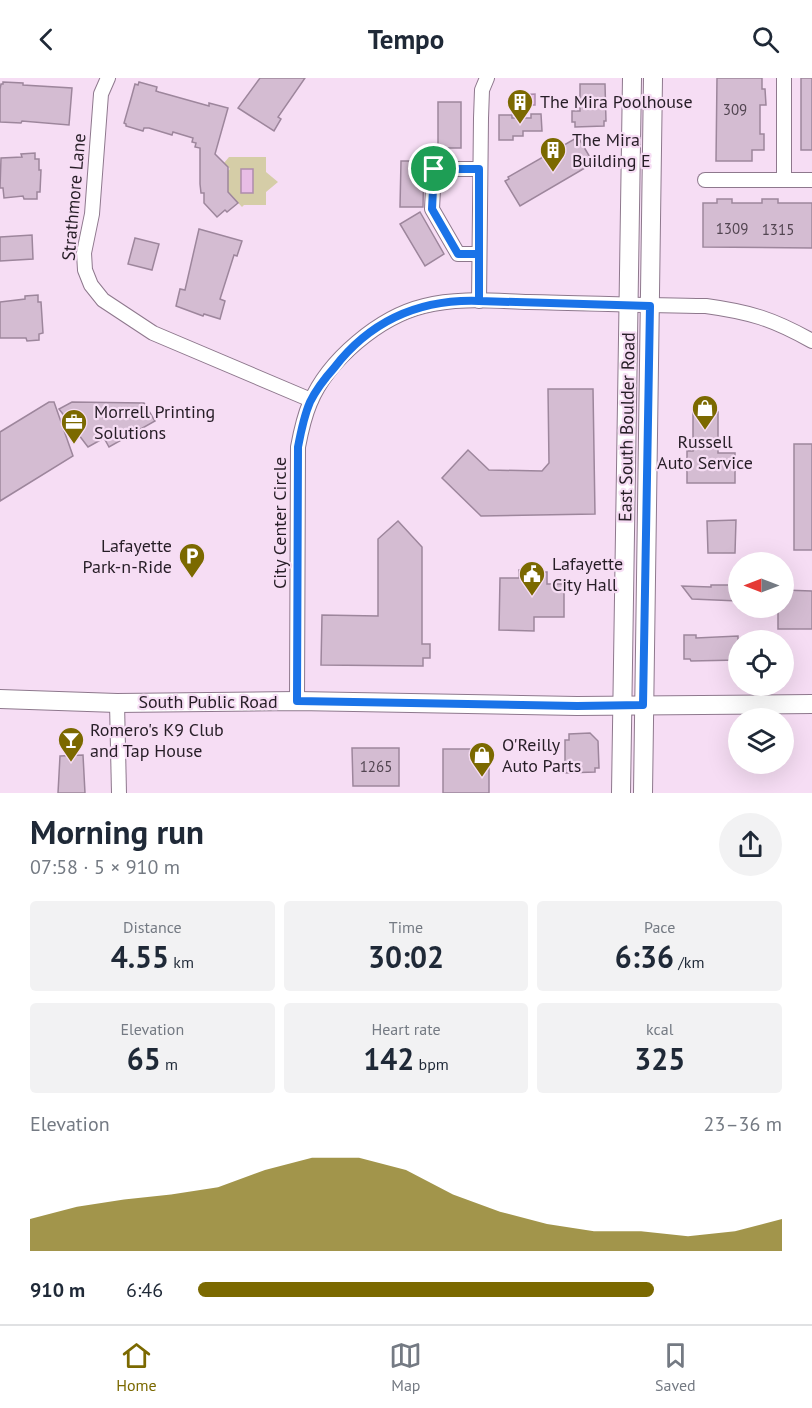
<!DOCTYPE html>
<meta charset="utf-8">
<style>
:root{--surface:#fff;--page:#f2f2f3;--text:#1f2937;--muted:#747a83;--line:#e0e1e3;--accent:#7b6900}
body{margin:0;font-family:"PT Sans",sans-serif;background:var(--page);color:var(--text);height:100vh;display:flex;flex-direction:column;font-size:22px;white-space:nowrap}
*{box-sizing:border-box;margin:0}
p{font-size:20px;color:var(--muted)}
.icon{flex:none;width:33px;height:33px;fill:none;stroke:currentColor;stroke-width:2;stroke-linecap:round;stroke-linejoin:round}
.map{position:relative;height:715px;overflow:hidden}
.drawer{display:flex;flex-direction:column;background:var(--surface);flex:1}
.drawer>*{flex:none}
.needle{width:39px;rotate:270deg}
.controls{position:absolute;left:728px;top:474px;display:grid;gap:12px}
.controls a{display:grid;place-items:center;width:66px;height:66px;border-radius:50%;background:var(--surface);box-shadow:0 6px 24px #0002;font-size:30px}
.pin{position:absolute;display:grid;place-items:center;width:51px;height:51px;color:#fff;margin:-26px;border:3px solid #fff;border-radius:50%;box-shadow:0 2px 6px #0007}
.round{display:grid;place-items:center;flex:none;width:63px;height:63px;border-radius:32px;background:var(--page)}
.summary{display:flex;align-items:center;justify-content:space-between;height:102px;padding:0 30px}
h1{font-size:33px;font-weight:600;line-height:45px}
.figures{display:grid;grid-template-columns:repeat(3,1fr);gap:9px;height:102px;padding:6px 30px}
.figures div{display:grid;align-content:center;border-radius:6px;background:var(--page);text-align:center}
.figures b{font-size:30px;font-weight:600}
.figures small{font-size:16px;font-weight:400}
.figures p{font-size:16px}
.chart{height:168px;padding:12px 30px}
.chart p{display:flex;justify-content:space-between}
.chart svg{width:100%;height:108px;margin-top:6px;fill:var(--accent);opacity:.7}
ul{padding:0 30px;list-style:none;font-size:20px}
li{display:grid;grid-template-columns:96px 72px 1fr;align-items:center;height:45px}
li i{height:15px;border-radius:8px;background:var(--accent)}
header{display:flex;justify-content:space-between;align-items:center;height:78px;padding:0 30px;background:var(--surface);font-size:27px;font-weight:600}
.menu{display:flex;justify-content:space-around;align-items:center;height:84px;border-top:2px solid var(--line);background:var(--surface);font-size:16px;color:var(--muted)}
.menu a{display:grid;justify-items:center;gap:3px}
.menu .selected{color:var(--accent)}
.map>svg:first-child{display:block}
.green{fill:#d5cda7}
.water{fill:#e8bde6;stroke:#ae8dac;stroke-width:1.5}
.building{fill:#d4bcd2;stroke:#9d869c;stroke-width:1.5}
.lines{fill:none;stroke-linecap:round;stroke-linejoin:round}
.street-casing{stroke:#8e788d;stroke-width:16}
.secondary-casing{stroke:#8e788d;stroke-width:20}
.street{stroke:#fff;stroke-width:14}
.secondary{stroke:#fff;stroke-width:18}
.route-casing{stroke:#fff;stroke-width:12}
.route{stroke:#1a73e8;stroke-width:8}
.labels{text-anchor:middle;stroke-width:4.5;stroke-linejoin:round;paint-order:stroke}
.number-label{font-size:15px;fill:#524551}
.poi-label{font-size:18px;fill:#261d26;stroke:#f6ddf4;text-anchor:start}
.street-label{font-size:18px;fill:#261d26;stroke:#f6ddf4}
</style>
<header><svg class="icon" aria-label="back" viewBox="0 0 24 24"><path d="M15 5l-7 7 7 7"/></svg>Tempo<svg class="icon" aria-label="search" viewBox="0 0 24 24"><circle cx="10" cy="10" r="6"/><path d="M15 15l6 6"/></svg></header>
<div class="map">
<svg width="812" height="715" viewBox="0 0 812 715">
<rect width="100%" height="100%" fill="#f6ddf4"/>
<path class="green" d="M229 79H266V94L278 104 266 114V127H244L242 129 228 114V105H220V100L230 91 224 85Z"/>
<g class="water">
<path d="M535 16V27H514V17Z"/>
<rect x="241" y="91" width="12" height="24"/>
</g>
<g class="building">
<path d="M260 0H305L278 39 281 41 274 53 238 30Z"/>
<path d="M717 0H762V11H765L766 27H760V56H764V72H752V83H716Z"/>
<rect x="801" y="0" width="11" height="72"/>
<path d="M3 4 23 5V7L72 10 69 47 22 43 21 45 0 44V11L1 6H3Z"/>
<path d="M139 4 157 9 156 13 159 14 209 28V25L228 30 215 76 228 89V114L238 125 227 134 225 132 217 139 204 125V115H201L200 106V70L195 69 196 65 192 64 193 60 173 54 172 57 149 50H144L143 53 126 48V46L124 45 132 17 135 6 138 7Z"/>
<path d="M580 6H605L606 43H604V48L575 49V44H572V33H580Z"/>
<rect x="438" y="24" width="23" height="46"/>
<path d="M531 36H541L542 53H523V58H513V62H499V37H512V40H531Z"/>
<path d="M578 59 591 81 587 83 590 87 520 128 505 103 509 101 508 99Z"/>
<path d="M35 75V81H39V92H41L40 114H37V121H24L23 118 4 120 3 110H0L1 80 22 79 21 76Z"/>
<path d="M401 83H424L423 129H400Z"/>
<path d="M717 121H732V125H762V121H778V125H812V170L703 169V125H717Z"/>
<path d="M420 134 444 176 425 188 400 146Z"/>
<path d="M199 151 242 163 237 178 234 177 220 221 225 223 220 241 204 236 203 238 176 228 180 211 185 212Z"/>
<path d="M32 157 33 181 0 183V159Z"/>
<path d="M135 160 159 166 152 192 128 186Z"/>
<path d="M38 217V224H41L43 255 39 256V262L27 263 26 260H0V224L25 221V218Z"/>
<path d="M548 311H593L595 436 481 438 442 400 468 372 489 392 542 393 549 385Z"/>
<path d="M49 324H54L73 378 0 423V354Z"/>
<path d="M72 324 144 325 155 343 109 369 104 360 88 369 59 331Z"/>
<path d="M693 334H718V375H735V405H687V373H693Z"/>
<rect x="794" y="366" width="18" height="106"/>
<path d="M736 442 735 475H708L707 443Z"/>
<path d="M398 443 422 469V566H430V580H423V588L321 587 322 537 378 538V461Z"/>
<path d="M519 492H542V494H547V506H564V539H534V553L499 552 500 500H519Z"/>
<path d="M711 507H738V523L692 521 682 508 711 509Z"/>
<path d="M783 512 812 513V551H778V530H783Z"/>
<path d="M684 557H696V560L738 558V582L691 583 690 581H684Z"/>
<path d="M590 655 598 663 599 690H595V694L565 695V662H569V656Z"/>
<path d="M352 670H399V708H353Z"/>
<rect x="443" y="671" width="46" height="44"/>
<path d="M83 677 85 715H58L60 678Z"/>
</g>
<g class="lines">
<g class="street-casing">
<g id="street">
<path d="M108 0 101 16 92 136 84 175 85 192 91 207 103 222 153 255 311 322"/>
<path d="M705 102H812"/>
<path d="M784 102V0"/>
<path d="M479 176H458L432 131 434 91H479"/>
<path d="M479 223 481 40 482 12 487 0"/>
<path d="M297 623 298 369C301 353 304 339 310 325 328 282 379 239 424 228 458 219 494 223 529 224 588 225 647 228 706 228 750 234 773 241 812 263"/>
<path d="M117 625 119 715"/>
</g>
</g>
<g class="secondary-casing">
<g id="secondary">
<path d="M0 621 117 625 297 623 577 628 812 626"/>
<path d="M621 715 632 0"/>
<path d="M643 715 653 0"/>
</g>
</g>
<use href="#street" class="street"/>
<use href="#secondary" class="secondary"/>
</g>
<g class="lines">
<g class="route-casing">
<path id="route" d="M434 91 432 131 458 176H479V223C419 221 371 242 334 290 325 300 316 312 310 324 304 338 301 353 298 369L297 623 577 628 643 627 650 228 479 223V91H434"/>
</g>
<use href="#route" class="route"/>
</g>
<defs>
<g id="building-pin" transform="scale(1.35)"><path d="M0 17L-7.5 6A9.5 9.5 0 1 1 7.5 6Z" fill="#7b6900" stroke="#f6ddf4"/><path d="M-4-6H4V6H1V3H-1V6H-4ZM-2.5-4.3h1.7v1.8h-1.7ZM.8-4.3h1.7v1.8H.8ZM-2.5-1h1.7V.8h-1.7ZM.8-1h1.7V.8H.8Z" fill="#fff"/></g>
<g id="shop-pin" transform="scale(1.35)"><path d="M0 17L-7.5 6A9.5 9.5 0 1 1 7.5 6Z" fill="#7b6900" stroke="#f6ddf4"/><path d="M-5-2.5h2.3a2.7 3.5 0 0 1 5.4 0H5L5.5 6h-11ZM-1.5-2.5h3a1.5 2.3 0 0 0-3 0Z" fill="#fff"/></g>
<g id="office-pin" transform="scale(1.35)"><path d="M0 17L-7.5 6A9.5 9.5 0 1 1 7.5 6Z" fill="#7b6900" stroke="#f6ddf4"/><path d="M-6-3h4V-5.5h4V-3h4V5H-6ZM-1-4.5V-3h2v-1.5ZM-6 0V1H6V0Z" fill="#fff"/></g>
<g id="parking-pin" transform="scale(1.35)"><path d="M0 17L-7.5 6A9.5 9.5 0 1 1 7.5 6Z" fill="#7b6900" stroke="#f6ddf4"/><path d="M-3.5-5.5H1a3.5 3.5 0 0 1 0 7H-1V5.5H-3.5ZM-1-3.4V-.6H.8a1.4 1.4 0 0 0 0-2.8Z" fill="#fff"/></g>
<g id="civic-pin" transform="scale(1.35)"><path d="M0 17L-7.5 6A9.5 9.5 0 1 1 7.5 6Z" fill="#7b6900" stroke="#f6ddf4"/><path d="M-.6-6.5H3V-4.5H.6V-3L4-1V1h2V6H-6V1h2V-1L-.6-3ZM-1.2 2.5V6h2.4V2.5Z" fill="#fff"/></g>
<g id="bar-pin" transform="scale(1.35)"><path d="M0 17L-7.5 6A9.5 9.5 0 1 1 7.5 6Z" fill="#7b6900" stroke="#f6ddf4"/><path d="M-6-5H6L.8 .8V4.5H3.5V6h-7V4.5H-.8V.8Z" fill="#fff"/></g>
</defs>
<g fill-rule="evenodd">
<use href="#building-pin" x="520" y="24"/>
<use href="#building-pin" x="553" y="72"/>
<use href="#shop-pin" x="705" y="330"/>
<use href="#office-pin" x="74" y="344"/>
<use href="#parking-pin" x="192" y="478"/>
<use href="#civic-pin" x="532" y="496"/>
<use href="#bar-pin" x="71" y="662"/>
<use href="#shop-pin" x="482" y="677"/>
</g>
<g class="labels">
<g class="number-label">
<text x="735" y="37">309</text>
<text x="732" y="156">1309</text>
<text x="778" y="157">1315</text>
<text x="376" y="694">1265</text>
</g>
<g class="poi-label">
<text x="540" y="30">The Mira Poolhouse</text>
<text x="572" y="68">The Mira<tspan x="572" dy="21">Building E</tspan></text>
<text x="94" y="340">Morrell Printing<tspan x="94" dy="21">Solutions</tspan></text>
<text x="705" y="370" text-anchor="middle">Russell<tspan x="705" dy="21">Auto Service</tspan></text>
<text x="172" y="474" text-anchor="end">Lafayette<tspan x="172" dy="21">Park-n-Ride</tspan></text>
<text x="552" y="492">Lafayette<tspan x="552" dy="21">City Hall</tspan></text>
<text x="90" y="658">Romero's K9 Club<tspan x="90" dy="21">and Tap House</tspan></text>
<text x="502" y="673">O'Reilly<tspan x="502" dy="21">Auto Parts</tspan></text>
</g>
<g class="street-label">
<text transform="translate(74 119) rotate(-85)" y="6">Strathmore Lane</text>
<text transform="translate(627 349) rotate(-89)" y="6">East South Boulder Road</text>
<text transform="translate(280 445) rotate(-90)" y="6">City Center Circle</text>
<text x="208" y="630">South Public Road</text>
</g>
</g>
</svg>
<div class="controls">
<a><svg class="needle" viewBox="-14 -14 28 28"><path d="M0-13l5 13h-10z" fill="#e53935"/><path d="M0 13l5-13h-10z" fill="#747a83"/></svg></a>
<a><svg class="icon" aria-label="locate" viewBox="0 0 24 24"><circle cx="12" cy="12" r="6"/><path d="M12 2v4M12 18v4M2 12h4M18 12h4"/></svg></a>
<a><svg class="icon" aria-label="layers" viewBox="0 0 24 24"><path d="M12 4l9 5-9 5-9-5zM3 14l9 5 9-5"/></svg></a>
</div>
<div class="pin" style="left:434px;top:91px;background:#1e9e55"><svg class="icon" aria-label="arrive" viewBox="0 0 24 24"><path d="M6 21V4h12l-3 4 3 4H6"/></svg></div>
</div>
<section class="drawer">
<div class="summary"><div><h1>Morning run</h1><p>07:58 · 5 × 910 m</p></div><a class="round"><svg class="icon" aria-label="share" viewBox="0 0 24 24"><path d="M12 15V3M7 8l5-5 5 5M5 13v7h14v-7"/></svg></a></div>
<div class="figures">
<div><p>Distance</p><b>4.55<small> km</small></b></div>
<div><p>Time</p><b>30:02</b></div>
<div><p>Pace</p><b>6:36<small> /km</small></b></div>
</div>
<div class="figures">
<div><p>Elevation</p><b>65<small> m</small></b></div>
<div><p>Heart rate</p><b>142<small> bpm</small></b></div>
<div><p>kcal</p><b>325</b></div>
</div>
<div class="chart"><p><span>Elevation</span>23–36 m</p>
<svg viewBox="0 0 160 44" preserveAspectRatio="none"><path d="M0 44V31L10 26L20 23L30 21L40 18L50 11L60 6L70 6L80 11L90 21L100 28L110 33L120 36L130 36L140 38L150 36L160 31V44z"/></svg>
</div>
<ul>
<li><b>910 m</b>6:46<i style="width:78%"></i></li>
</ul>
</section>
<nav class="menu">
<a class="selected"><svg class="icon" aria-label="home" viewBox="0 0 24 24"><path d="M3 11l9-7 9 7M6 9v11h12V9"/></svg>Home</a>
<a><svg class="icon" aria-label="map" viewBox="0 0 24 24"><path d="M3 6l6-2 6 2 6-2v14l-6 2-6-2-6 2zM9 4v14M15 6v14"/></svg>Map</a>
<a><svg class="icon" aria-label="saved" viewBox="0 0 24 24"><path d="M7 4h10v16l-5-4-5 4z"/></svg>Saved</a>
</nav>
